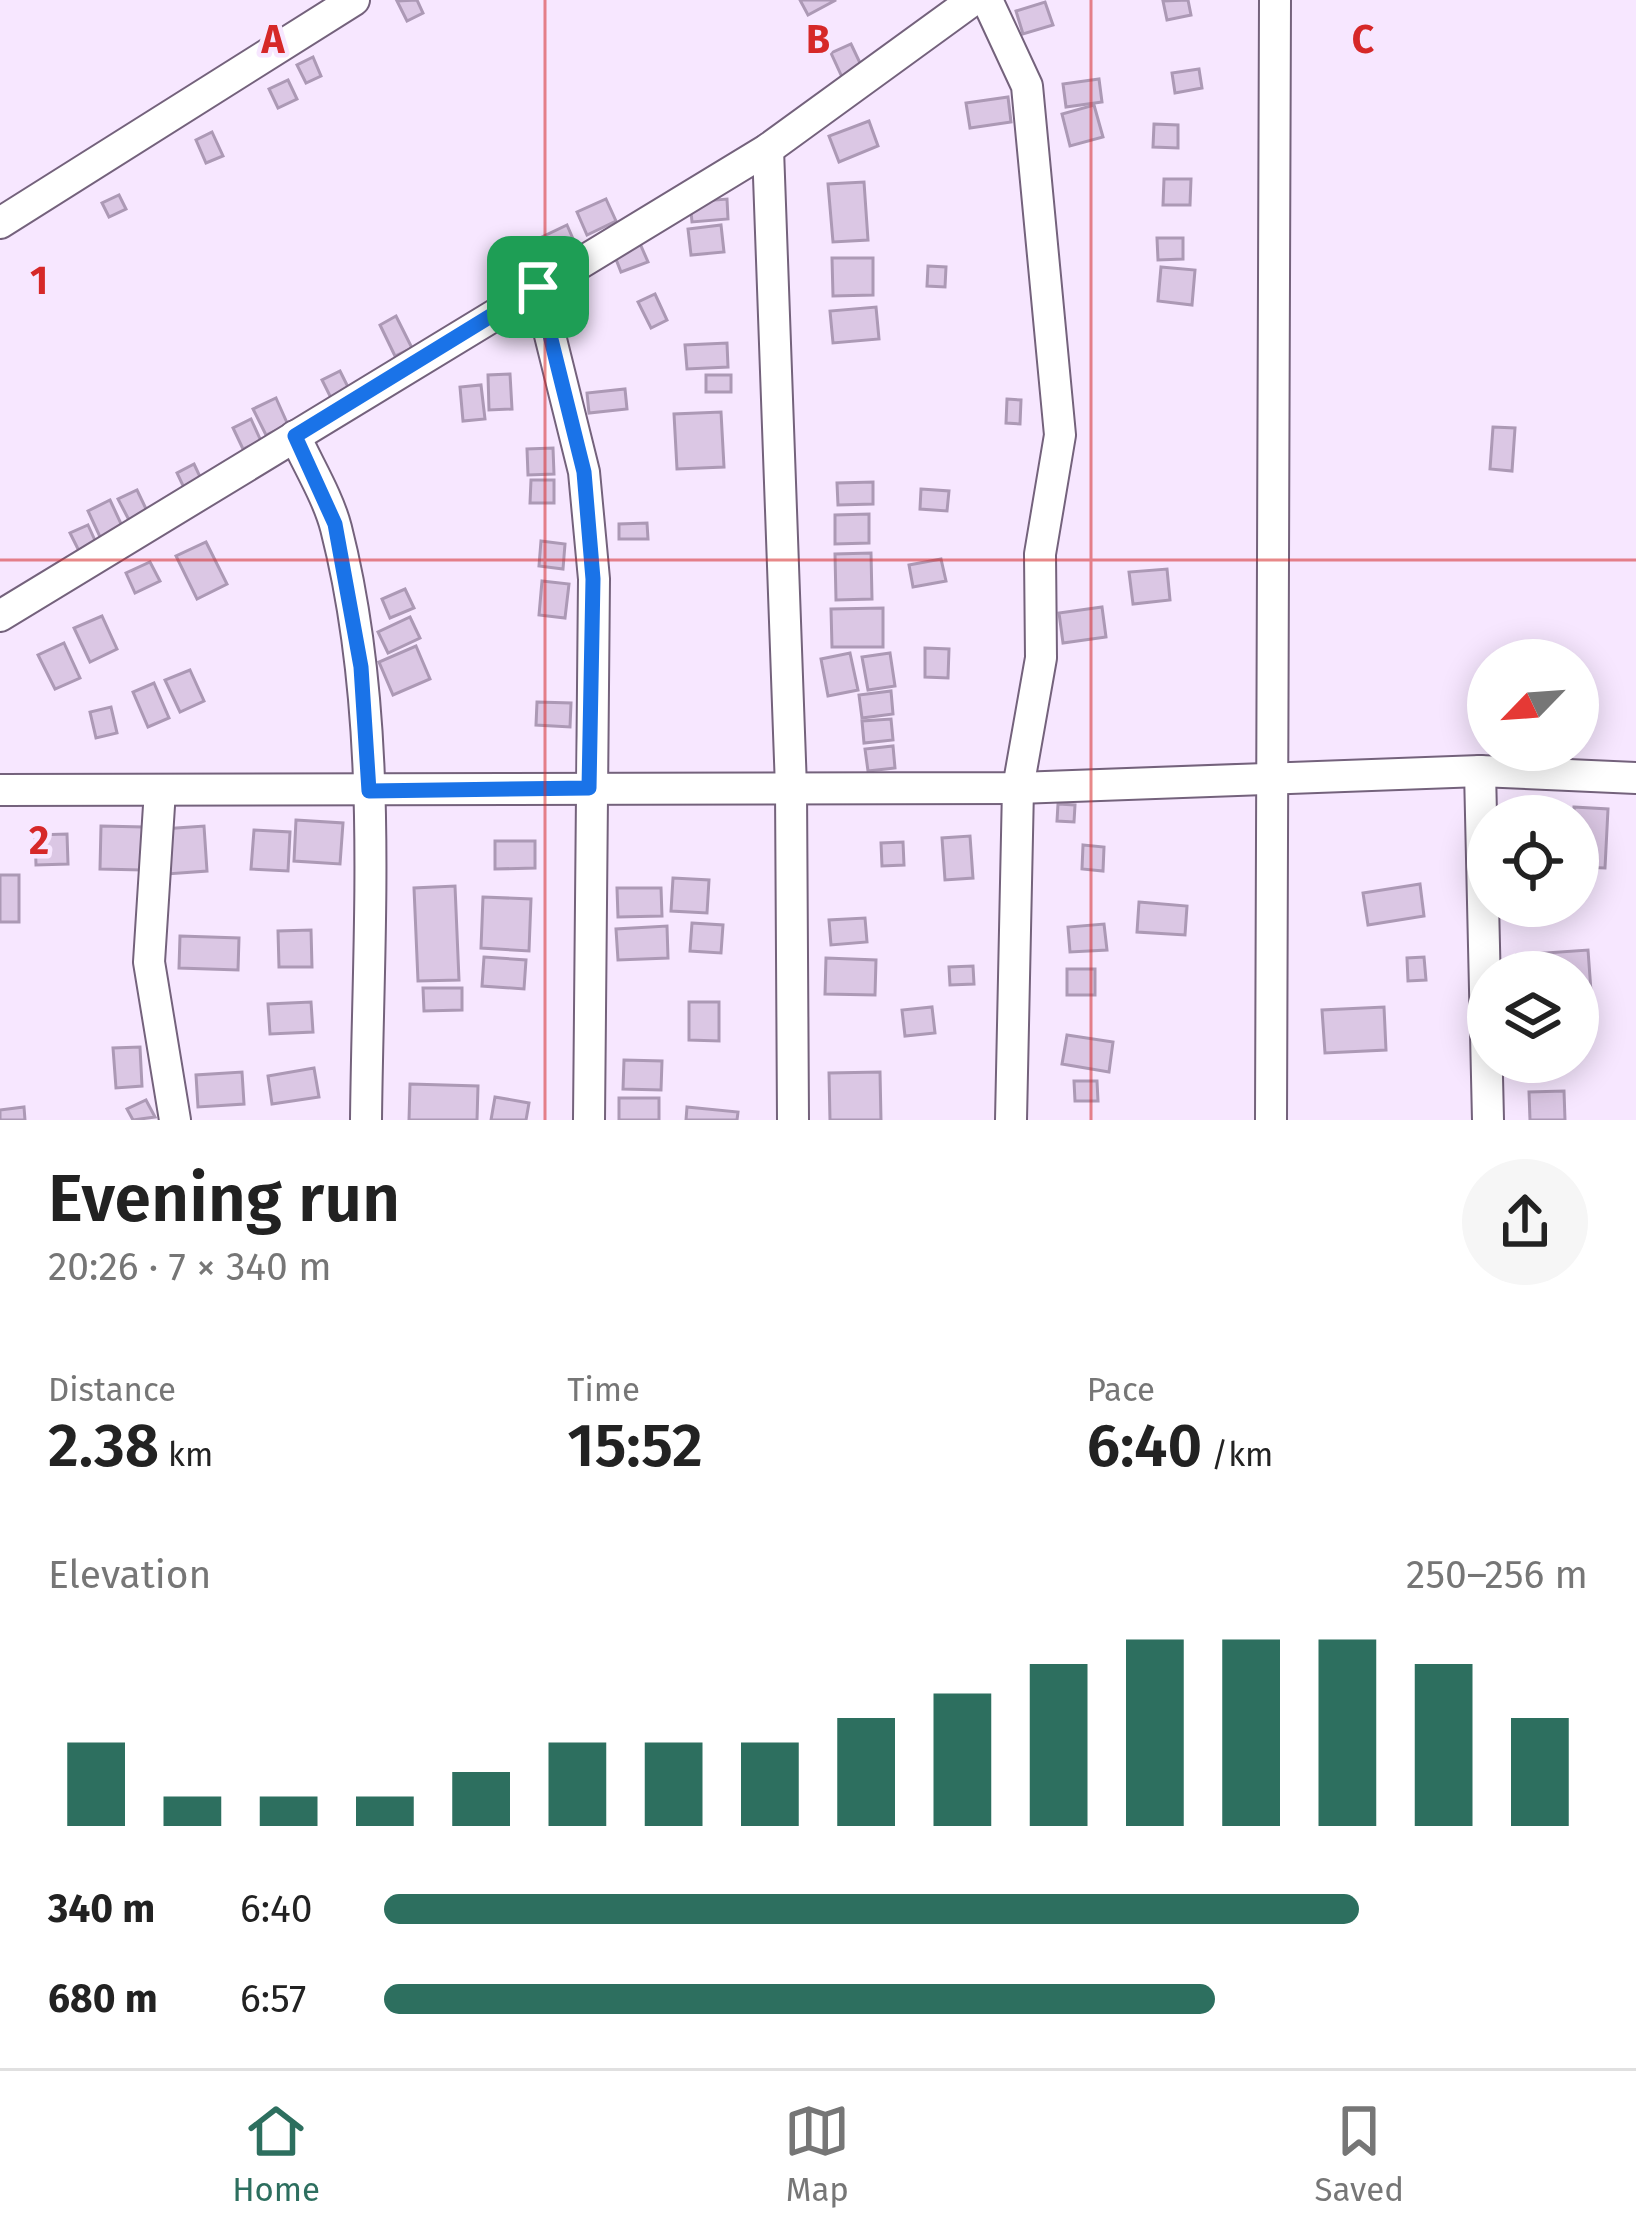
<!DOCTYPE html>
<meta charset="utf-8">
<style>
:root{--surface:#fff;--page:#f6f6f6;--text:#222;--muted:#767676;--line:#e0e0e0;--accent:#2d6f5f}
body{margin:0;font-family:"Fira Sans",sans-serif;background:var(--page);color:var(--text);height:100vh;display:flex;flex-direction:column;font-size:45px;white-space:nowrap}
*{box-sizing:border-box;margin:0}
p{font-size:39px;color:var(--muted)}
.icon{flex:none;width:66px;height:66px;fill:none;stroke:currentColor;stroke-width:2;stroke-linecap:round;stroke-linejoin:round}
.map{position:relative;height:1120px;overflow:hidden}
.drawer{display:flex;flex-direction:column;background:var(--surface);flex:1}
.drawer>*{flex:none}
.needle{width:78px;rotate:245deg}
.buttons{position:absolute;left:1467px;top:639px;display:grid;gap:24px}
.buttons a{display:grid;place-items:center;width:132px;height:132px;border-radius:50%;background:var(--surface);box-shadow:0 6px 30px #0003;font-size:60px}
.pin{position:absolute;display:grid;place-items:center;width:102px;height:102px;color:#fff;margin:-51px;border-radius:24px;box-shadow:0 6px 18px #0006}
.round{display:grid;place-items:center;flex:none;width:126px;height:126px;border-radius:63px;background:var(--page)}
.summary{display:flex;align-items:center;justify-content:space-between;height:204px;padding:0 48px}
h1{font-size:66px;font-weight:600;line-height:90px}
.metrics{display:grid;grid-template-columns:repeat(3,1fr);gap:18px;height:204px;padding:12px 48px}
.metrics div{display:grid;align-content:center}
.metrics b{font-size:60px;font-weight:600}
.metrics small{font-size:33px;font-weight:400}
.metrics p{font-size:33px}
.chart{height:336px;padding:24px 48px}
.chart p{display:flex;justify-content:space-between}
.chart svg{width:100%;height:216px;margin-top:12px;stroke:var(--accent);stroke-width:6}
ul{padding:0 48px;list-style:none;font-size:39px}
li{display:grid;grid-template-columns:192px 144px 1fr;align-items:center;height:90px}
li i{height:30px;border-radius:15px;background:var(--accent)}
.menu{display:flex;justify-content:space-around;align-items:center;height:168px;border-top:3px solid var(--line);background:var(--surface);font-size:33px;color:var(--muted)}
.menu a{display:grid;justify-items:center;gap:6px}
.menu .selected{color:var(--accent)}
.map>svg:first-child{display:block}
.building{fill:#dbc7e4;stroke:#ac99b5;stroke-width:3}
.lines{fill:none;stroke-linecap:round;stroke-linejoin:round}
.minor-casing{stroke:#74627c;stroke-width:34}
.minor{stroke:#fff;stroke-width:30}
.route-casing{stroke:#fff;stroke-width:24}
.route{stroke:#1a73e8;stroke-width:15}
.grid{fill:none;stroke:#d62828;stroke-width:3;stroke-opacity:0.55}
.grid-label{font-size:39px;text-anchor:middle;font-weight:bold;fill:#d62828;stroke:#f7e7ff;stroke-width:9;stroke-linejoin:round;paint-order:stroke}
</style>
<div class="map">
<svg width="1636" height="1120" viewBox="0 0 1636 1120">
<rect width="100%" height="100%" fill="#f7e7ff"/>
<g class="building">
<path d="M417 0 423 13 407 21 397 1Z"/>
<path d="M800 0H836L808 15Z"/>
<path d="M1188 0 1191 15 1167 20 1163 1Z"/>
<path d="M1045 2 1053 25 1023 34 1016 11Z"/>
<path d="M851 44 862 67 842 77 831 53Z"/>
<path d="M313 57 321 76 306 83 297 65Z"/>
<path d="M1199 69 1202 88 1175 93 1172 73Z"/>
<path d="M1099 79 1102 102 1066 107 1063 84Z"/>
<path d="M288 80 297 99 278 108 269 89Z"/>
<path d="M1008 97 1011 122 970 128 966 103Z"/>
<path d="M1094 105 1103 137 1070 146 1062 114Z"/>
<path d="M869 121 878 146 839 162 829 136Z"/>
<path d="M1154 124 1178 125V148L1153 147Z"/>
<path d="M212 132 223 156 206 163 196 140Z"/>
<path d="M1164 179H1191L1190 205H1163Z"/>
<path d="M864 182 868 240 833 242 828 184Z"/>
<path d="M119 195 126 209 109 217 102 203Z"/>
<path d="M606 199 616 221 587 235 577 212Z"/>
<path d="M727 199 728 219 692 222 690 202Z"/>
<path d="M567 225 577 248 553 260 542 237Z"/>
<path d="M721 225 724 252 691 255 688 229Z"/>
<path d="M1157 238H1183V259L1158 260Z"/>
<path d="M638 239 648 262 621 272 612 249Z"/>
<path d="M832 258H873V295L833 296Z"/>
<path d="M928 266 946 267 945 287 927 286Z"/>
<path d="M1161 267 1195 270 1192 305 1158 301Z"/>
<path d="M655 294 667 320 651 328 638 302Z"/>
<path d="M876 307 879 339 833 343 830 311Z"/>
<path d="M396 316 412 348 395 356 380 325Z"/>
<path d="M727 343 728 367 687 369 685 345Z"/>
<path d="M340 371 350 391 332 400 322 380Z"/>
<path d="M510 374 512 409 489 410 488 375Z"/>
<rect x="706" y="375" width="25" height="17"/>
<path d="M481 385 485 419 463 421 460 387Z"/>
<path d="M625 389 627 409 589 413 587 393Z"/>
<path d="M276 398 288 425 266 435 253 409Z"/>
<path d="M1007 399 1021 400 1020 424 1006 423Z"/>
<path d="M721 412 724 467 677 469 674 414Z"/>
<path d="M251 419 261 441 243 449 233 428Z"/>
<path d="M1493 427 1515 428 1512 471 1490 469Z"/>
<path d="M553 448 554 474 528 475 527 449Z"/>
<path d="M194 464 203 483 186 492 177 473Z"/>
<path d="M531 480H554V503H530Z"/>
<path d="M873 482V504L838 505 837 483Z"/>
<path d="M921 489 949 491 947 511 920 509Z"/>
<path d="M137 490 148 513 130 522 118 499Z"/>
<path d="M110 500 123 528 101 539 88 511Z"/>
<path d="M869 514V543L835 544V515Z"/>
<path d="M647 523 648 539H619V524Z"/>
<path d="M88 525 98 547 81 555 70 533Z"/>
<path d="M541 541 565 544 563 569 539 566Z"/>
<path d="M206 542 227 584 197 599 176 556Z"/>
<path d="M871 553 872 599 836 600 835 554Z"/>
<path d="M941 559 946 581 913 587 909 565Z"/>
<path d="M150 562 160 581 135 593 126 573Z"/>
<path d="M1167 569 1170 600 1133 604 1129 572Z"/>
<path d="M542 581 569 584 565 618 539 615Z"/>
<path d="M405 589 414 608 390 618 382 599Z"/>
<path d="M1102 607 1106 637 1063 643 1059 613Z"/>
<path d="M883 608V647H832L831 609Z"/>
<path d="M102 616 117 649 90 662 74 628Z"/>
<path d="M410 617 420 638 388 653 378 632Z"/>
<path d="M64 643 80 678 55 689 38 655Z"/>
<path d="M416 646 430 679 393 695 379 662Z"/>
<path d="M925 648 949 649 948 678 925 677Z"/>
<path d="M850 653 858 690 828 696 821 659Z"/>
<path d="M890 653 895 686 868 690 862 657Z"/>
<path d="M190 670 204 701 180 712 165 680Z"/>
<path d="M154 683 169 718 148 727 133 692Z"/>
<path d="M891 691 893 714 862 718 859 695Z"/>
<path d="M537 702 571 703 570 727 536 725Z"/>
<path d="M111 707 117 733 96 738 90 712Z"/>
<path d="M891 719 893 740 864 743 862 721Z"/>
<path d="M893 746 895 768 868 771 865 749Z"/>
<path d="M1058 804 1075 805 1074 822 1057 821Z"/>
<path d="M1574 807 1608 809 1605 868 1578 867V816H1574Z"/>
<path d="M296 820 343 823 340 864 294 861Z"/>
<path d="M101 826 143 827 142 870 100 869Z"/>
<path d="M204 826 207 871 167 874 163 829Z"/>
<path d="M254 830 290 832 288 871 251 869Z"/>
<path d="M67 834 68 864 36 865 35 835Z"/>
<path d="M970 836 973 878 945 880 942 838Z"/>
<path d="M495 841H535V868L495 869Z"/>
<path d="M903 842 904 865 882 866 881 843Z"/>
<path d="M1083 845 1104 847 1103 871 1082 869Z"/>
<rect x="0" y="875" width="19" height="47"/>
<path d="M673 878 709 880 707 913 671 911Z"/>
<path d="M1420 884 1424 916 1368 925 1363 893Z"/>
<path d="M455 886 459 980 418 981 414 888Z"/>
<path d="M617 888H661L662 916 618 917Z"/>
<path d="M483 897 531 899 529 951 481 948Z"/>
<path d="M1139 902 1187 906 1185 935 1137 932Z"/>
<path d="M865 918 867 942 831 945 829 920Z"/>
<path d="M692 923 723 925 721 953 690 951Z"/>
<path d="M1104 924 1107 950 1070 952 1068 927Z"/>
<path d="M667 926 668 958 618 960 616 929Z"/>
<path d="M311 930 312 967H279L278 931Z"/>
<path d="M180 936 239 938 238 970 179 968Z"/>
<path d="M1588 950 1591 991 1578 992V972H1519L1517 955Z"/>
<path d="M484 957 526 960 524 989 482 986Z"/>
<path d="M1424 957 1426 980 1408 981 1407 958Z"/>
<path d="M826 958 876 960 875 995 825 994Z"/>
<path d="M973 966 974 984 950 985 949 967Z"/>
<rect x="1067" y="969" width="28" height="26"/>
<path d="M423 988H462V1010L424 1011Z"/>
<path d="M311 1002 313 1032 270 1034 268 1004Z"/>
<path d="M689 1002H719V1041L689 1040Z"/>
<path d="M932 1007 935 1033 905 1036 902 1010Z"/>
<path d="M1384 1007 1386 1050 1325 1053 1322 1010Z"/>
<path d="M1067 1035 1113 1042 1109 1072 1062 1064Z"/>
<path d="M140 1047 142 1086 116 1088 113 1048Z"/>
<path d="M624 1060 662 1061 661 1090 623 1089Z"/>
<path d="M314 1068 319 1097 272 1104 268 1076Z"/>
<path d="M242 1072 244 1104 198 1107 196 1075Z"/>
<path d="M880 1072 881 1120H830L829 1073Z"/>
<path d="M1074 1081H1097L1098 1101H1075Z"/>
<path d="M410 1084 478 1086 477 1120H409Z"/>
<path d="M1564 1091 1565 1120H1530L1529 1092Z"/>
<path d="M495 1097 529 1103 526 1120H491Z"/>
<rect x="619" y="1098" width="40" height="22"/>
<path d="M146 1100 155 1117 133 1120 127 1109Z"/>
<path d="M24 1107 25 1120H0V1110Z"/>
<path d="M687 1107 738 1112 737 1120H686Z"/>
</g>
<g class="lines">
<g class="minor-casing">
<g id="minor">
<path d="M987 0 1027 86 1060 435 1040 554 1041 658 1018 788 1011 1120"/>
<path d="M768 149 791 788 793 1120"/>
<path d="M0 223 354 0"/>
<path d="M538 287 584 472 594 579 589 1120"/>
<path d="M295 436C308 465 328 497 336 528 385 720 368 924 366 1120"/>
<path d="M0 616 768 149 973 0"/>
<path d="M1480 771 1488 1120"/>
<path d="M0 790 1018 788 1480 771 1636 778"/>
<path d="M160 790 149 962 175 1120"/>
<path d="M1271 1120 1275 0"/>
</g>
</g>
<use href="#minor" class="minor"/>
</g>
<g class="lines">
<g class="route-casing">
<path id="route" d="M538 287 584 472 593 579 589 788 369 791 361 667 335 524 295 436Z"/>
</g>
<use href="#route" class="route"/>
</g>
<path class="grid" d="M545 0V1120M1091 0V1120M0 560H1636"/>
<g class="grid-label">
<text x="273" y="53">A</text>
<text x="818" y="53">B</text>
<text x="1363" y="53">C</text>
<text x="39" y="294">1</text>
<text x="39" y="854">2</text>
</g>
</svg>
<div class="buttons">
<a><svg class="needle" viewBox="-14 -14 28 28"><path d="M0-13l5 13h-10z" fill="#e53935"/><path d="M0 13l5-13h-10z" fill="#767676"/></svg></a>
<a><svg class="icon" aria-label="locate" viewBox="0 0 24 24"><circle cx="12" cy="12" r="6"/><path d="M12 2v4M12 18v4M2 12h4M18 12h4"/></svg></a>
<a><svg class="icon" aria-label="layers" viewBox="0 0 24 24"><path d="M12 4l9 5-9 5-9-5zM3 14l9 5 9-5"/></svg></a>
</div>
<div class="pin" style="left:538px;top:287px;background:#1e9e55"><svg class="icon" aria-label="arrive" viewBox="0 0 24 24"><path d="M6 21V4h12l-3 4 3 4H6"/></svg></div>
</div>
<section class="drawer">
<div class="summary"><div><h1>Evening run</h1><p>20:26 · 7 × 340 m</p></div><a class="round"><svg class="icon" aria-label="share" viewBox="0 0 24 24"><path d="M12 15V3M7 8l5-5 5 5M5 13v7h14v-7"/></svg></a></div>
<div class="metrics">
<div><p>Distance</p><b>2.38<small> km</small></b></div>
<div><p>Time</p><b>15:52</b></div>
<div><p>Pace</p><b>6:40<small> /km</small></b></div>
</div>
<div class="chart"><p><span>Elevation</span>250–256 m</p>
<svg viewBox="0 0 160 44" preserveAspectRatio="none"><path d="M5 44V27M15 44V38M25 44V38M35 44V38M45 44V33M55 44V27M65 44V27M75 44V27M85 44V22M95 44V17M105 44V11M115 44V6M125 44V6M135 44V6M145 44V11M155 44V22"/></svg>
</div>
<ul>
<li><b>340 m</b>6:40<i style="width:81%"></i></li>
<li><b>680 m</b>6:57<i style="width:69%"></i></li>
</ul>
</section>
<nav class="menu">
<a class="selected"><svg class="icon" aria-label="home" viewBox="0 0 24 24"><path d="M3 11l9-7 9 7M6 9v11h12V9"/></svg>Home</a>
<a><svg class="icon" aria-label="map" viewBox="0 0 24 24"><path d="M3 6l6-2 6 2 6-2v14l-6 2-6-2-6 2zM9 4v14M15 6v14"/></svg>Map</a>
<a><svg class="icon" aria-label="saved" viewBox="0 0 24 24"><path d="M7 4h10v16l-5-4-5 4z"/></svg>Saved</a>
</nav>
